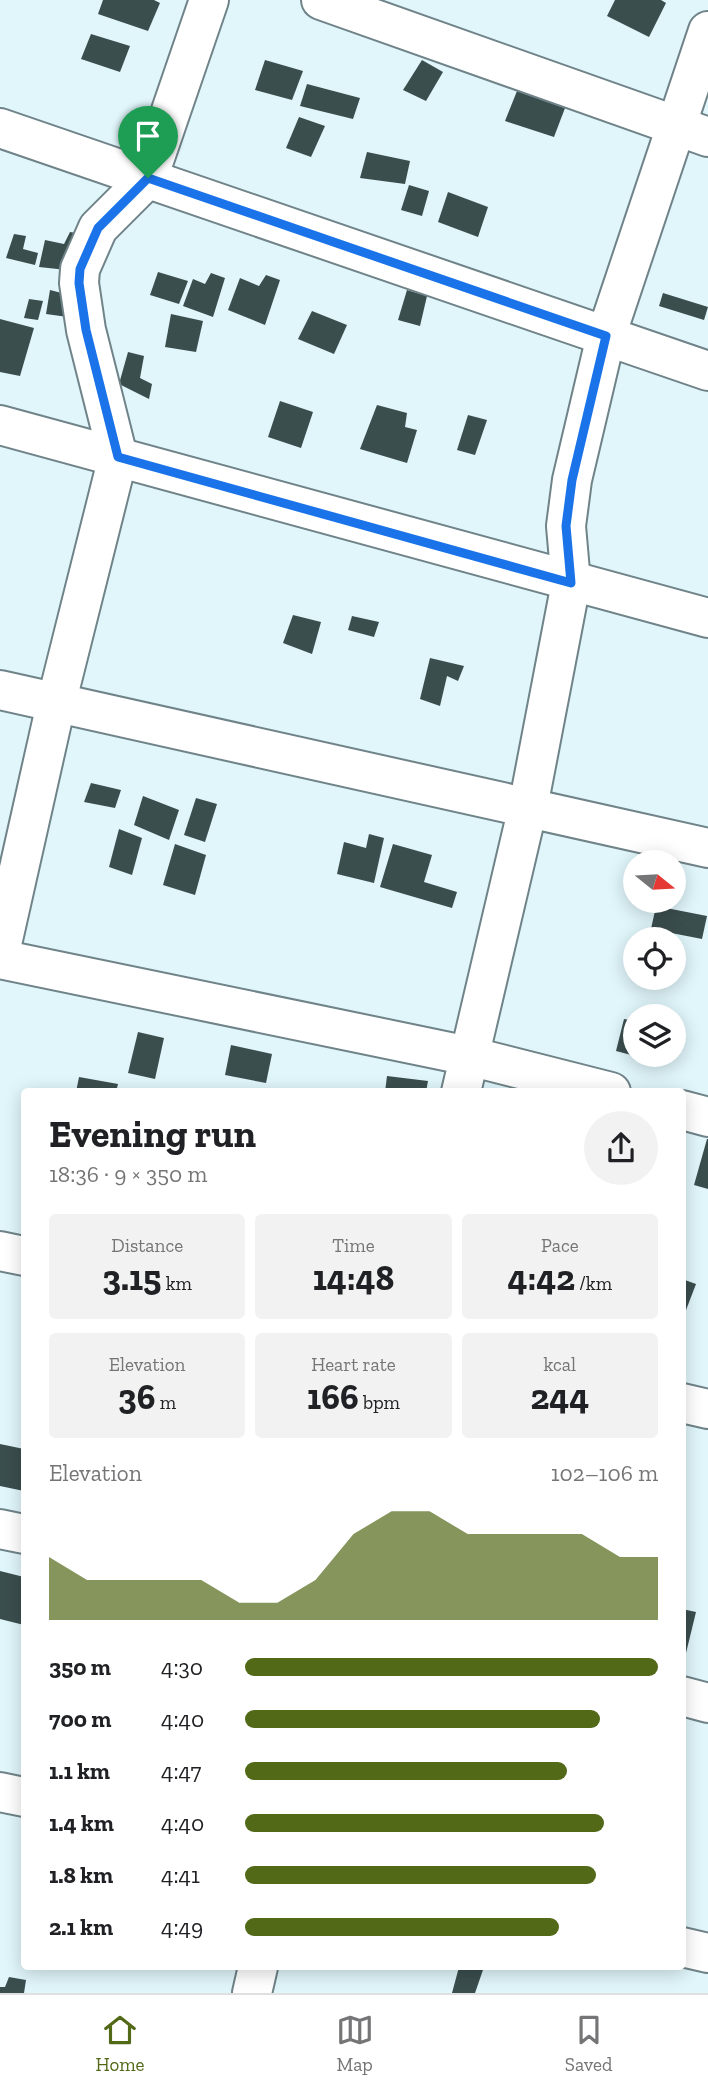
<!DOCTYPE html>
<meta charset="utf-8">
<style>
:root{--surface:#fff;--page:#f2f2f2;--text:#202124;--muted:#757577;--line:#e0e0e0;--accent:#526918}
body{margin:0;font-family:"Zilla Slab",serif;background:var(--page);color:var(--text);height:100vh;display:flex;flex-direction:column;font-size:26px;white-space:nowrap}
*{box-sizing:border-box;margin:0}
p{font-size:23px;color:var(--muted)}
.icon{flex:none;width:38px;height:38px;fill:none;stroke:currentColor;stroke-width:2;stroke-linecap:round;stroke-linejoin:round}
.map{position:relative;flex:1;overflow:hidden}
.sheet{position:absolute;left:21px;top:1088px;width:665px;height:882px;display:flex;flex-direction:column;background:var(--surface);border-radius:7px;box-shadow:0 4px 18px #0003}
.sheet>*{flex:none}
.needle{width:46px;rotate:108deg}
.tools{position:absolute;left:623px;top:850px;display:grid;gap:14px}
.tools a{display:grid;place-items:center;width:63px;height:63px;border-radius:50%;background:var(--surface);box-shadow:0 4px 18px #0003;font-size:35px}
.pin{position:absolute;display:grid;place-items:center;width:60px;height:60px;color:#fff;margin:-72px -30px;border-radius:50% 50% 50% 0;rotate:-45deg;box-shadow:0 0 7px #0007}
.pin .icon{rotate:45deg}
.round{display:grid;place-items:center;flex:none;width:74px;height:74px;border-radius:37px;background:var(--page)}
.summary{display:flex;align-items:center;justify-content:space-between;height:119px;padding:0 28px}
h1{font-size:38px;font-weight:700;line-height:52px}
.metrics{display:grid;grid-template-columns:repeat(3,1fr);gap:10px;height:119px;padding:7px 28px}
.metrics div{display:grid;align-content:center;border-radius:7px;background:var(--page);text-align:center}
.metrics b{font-size:35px;font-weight:700}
.metrics small{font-size:19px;font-weight:400}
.metrics p{font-size:19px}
.chart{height:196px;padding:14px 28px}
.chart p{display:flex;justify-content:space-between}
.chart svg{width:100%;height:126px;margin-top:7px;fill:var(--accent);opacity:.7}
ul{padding:0 28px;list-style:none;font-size:23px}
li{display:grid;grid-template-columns:112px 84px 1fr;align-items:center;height:52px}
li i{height:18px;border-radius:9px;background:var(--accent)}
.tabs{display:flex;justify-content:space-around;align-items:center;height:98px;border-top:2px solid var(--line);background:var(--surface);font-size:19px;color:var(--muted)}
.tabs a{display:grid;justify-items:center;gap:4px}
.tabs .active{color:var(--accent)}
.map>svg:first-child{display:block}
.building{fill:#3b4e4e}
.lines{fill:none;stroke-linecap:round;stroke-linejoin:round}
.minor-casing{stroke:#6f8388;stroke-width:42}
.minor{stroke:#fff;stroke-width:38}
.route-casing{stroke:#fff;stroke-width:14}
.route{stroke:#1a73e8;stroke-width:9}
</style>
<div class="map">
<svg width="708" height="1993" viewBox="0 0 708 1993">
<rect width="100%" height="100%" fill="#e0f6fb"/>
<g class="building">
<path d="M103 0H154L160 3 148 31 98 14Z"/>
<path d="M615 0H661L666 3 649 37 607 16Z"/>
<path d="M91 34 130 46 120 72 81 59Z"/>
<path d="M265 60 303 71 292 100 255 90Z"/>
<path d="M422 60 443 72 426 101 403 90Z"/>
<path d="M307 84 360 98 353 119 300 106Z"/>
<path d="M517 91 565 108 554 137 505 121Z"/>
<path d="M299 117 325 126 311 157 286 148Z"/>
<path d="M367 152 410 161 405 184 360 178Z"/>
<path d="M409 185 429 191 422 216 401 210Z"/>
<path d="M448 192 488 207 478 237 438 222Z"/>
<path d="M70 232 89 235 76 271 39 267 45 240 64 244Z"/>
<path d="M14 234 26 236 23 249 38 253 35 265 6 258Z"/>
<path d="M158 272 188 281 179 304 150 295Z"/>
<path d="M211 273 225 278 213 317 183 306 193 279 205 284Z"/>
<path d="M266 275 280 280 265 325 228 310 240 278 259 286Z"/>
<path d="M50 290 77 297 75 318 46 314Z"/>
<path d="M407 290 427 296 420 326 398 320Z"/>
<path d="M663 293 708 307 704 320 659 306Z"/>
<path d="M29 299 43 301 38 320 24 318Z"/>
<path d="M312 311 347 325 334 354 298 339Z"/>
<path d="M171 314 203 321 196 352 165 347Z"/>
<path d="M0 319 34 328 20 376 0 372Z"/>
<path d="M128 352 144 356 140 378 152 384 149 399 119 384Z"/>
<path d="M280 401 313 412 301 448 268 437Z"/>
<path d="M377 405 407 413 405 427 417 430 407 463 360 449Z"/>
<path d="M468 415 487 420 475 455 457 450Z"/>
<path d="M293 615 321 622 312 654 283 643Z"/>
<path d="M352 616 379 622 374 637 348 630Z"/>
<path d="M430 658 464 666 458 681 447 676 440 706 420 699Z"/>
<path d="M91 783 121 790 115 808 84 802Z"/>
<path d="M143 796 179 810 169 840 134 825Z"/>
<path d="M196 798 217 804 205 842 184 835Z"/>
<path d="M119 829 142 838 132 875 109 867Z"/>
<path d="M369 834 384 838 374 883 337 874 344 842 366 848Z"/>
<path d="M175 844 206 855 195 895 163 885Z"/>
<path d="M393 844 432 855 424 882 457 892 452 908 380 887Z"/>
<path d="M656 906 707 916 702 939 651 929Z"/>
<path d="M624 1019 635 1021V1056L616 1051Z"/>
<path d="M138 1032 164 1038 155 1079 128 1073Z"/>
<path d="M231 1045 272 1054 266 1083 225 1075Z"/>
<path d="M387 1076 428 1081 426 1092H385Z"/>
<path d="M79 1077 118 1084 116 1092H76Z"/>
<path d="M707 1139H708V1189L694 1185Z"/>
<path d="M682 1279 696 1284 683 1318H682Z"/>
<path d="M0 1444 24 1449V1491L0 1486Z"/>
<path d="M0 1571 24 1577V1625L0 1619Z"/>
<path d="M682 1609 696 1612 686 1653 682 1652Z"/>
<path d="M459 1967H484L475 1993H452Z"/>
<path d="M9 1977 26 1980 24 1993H0V1987H5Z"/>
</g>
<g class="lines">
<g class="minor-casing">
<g id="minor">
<path d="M321 0 708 137"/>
<path d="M0 128 708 371"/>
<path d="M0 425 708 618"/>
<path d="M0 690 708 848"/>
<path d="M0 953 56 704 118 457 86 330 79 283 80 269 98 228 148 178 209 0"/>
<path d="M0 959 469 1056 611 1092"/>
<path d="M461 1092 528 807 571 583 566 526 572 480 606 336 708 31"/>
<path d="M682 1110 708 1117"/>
<path d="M0 1251 24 1256"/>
<path d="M682 1403 708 1409"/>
<path d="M0 1529 24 1534"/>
<path d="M682 1696 708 1703"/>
<path d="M0 1792 24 1797"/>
<path d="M682 1947 708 1953"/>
<path d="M252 1993 258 1967"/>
</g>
</g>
<use href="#minor" class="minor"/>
</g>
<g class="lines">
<g class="route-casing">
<path id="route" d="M148 178 606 336 572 480 566 526 571 583 118 457 86 330 79 283 80 269 98 228Z"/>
</g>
<use href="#route" class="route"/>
</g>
</svg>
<div class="tools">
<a><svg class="needle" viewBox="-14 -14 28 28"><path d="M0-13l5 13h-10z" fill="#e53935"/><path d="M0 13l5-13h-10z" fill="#757577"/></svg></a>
<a><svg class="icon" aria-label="locate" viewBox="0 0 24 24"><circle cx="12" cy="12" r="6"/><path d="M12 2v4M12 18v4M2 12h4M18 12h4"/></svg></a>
<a><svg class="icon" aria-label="layers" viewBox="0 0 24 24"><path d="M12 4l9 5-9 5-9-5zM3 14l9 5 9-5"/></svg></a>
</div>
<div class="pin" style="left:148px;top:178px;background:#1e9e55"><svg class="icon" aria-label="arrive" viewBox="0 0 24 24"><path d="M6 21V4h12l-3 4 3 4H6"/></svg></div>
<section class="sheet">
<div class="summary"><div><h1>Evening run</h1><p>18:36 · 9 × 350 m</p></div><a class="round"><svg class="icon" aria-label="share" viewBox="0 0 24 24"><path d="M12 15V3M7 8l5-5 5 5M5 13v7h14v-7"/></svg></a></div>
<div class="metrics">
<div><p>Distance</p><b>3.15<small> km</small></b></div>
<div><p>Time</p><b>14:48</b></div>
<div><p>Pace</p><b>4:42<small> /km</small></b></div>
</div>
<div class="metrics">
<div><p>Elevation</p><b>36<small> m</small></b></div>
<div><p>Heart rate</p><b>166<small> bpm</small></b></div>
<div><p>kcal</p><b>244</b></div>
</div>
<div class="chart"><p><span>Elevation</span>102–106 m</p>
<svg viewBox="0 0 160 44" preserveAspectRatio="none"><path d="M0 44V22L10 30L20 30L30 30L40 30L50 38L60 38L70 30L80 14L90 6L100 6L110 14L120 14L130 14L140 14L150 22L160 22V44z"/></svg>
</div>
<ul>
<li><b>350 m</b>4:30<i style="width:100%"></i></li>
<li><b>700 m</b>4:40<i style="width:86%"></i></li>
<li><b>1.1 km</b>4:47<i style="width:78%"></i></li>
<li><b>1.4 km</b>4:40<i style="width:87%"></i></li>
<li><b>1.8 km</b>4:41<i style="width:85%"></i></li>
<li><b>2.1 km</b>4:49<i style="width:76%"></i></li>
</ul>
</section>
</div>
<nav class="tabs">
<a class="active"><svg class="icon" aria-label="home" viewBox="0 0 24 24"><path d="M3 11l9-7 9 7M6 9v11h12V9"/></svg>Home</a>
<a><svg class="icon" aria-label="map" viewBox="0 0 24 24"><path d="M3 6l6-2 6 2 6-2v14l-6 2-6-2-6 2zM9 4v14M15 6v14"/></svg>Map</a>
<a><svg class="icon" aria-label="saved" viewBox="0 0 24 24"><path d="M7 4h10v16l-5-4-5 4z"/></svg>Saved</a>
</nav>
